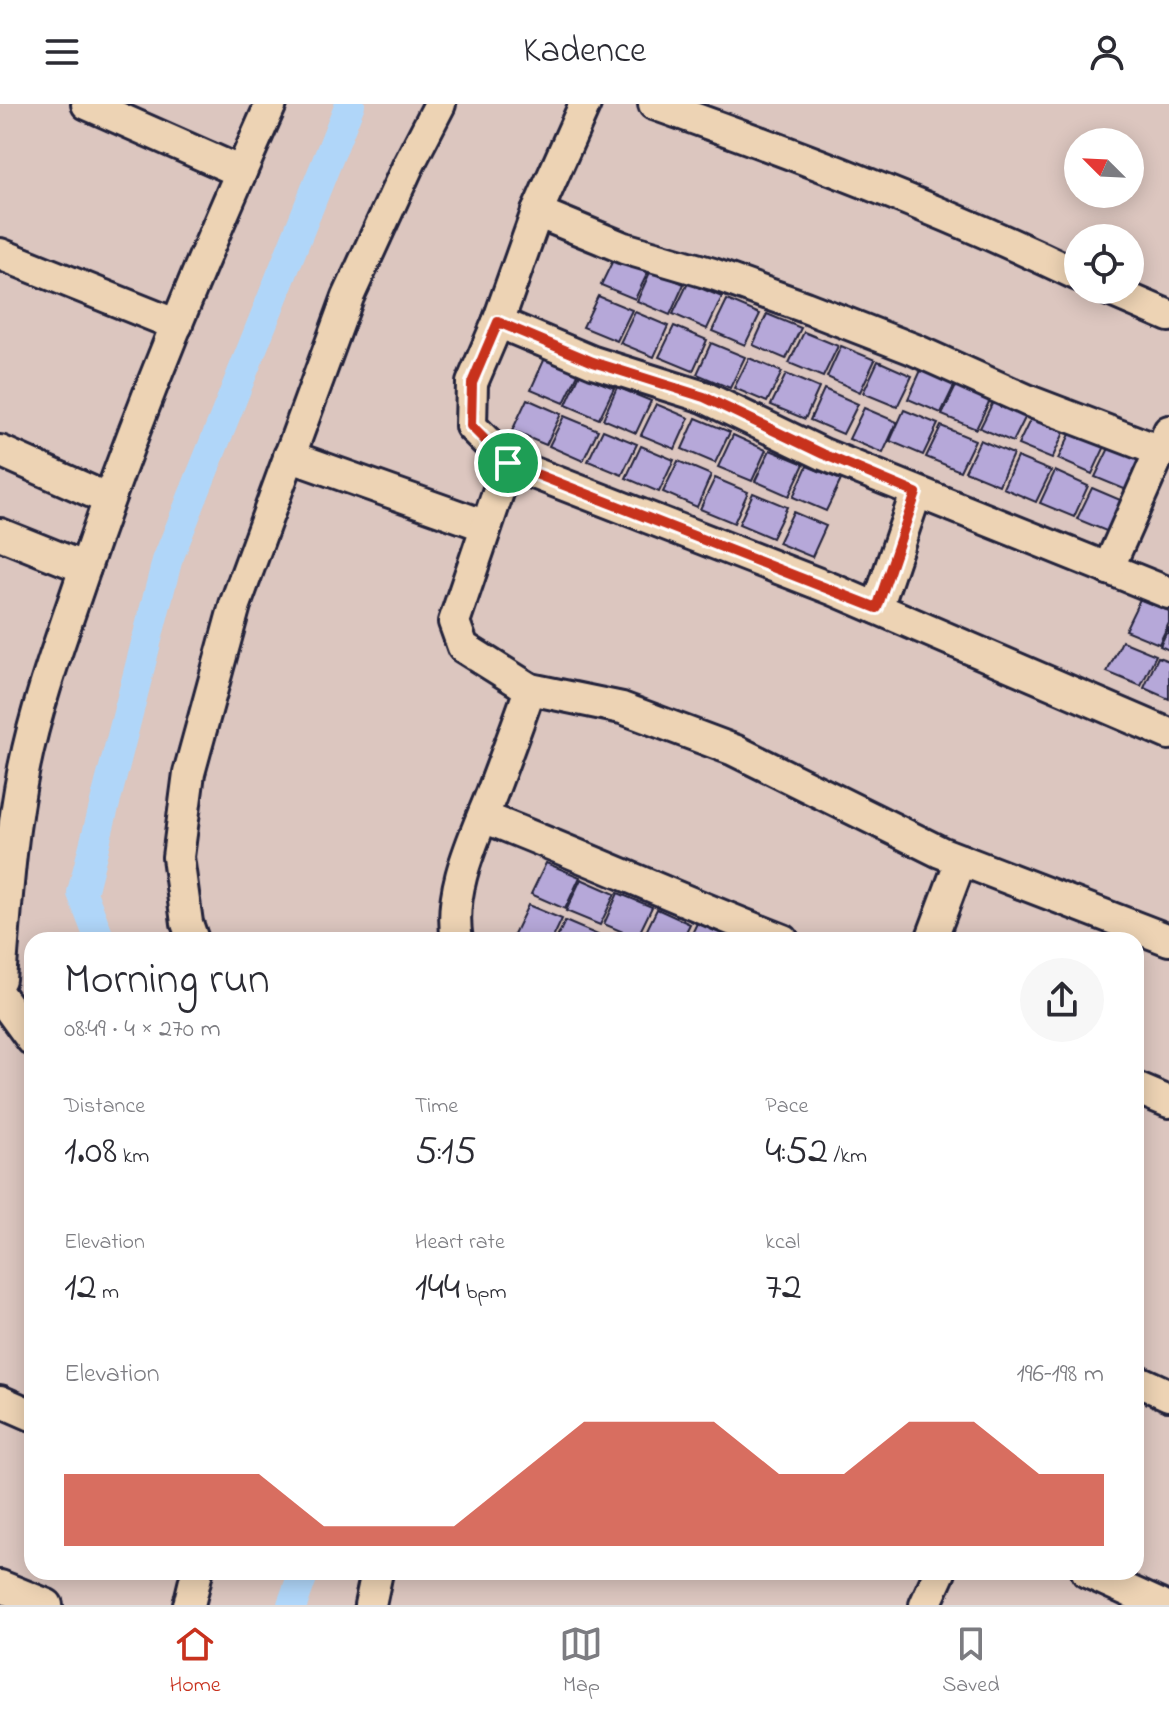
<!DOCTYPE html>
<meta charset="utf-8">
<style>
:root{--surface:#fff;--page:#f7f7f7;--text:#2b2b33;--muted:#7c7c81;--line:#e1e1e2;--accent:#c8321e}
body{margin:0;font-family:"Indie Flower",sans-serif;background:var(--page);color:var(--text);height:100vh;display:flex;flex-direction:column;font-size:30px;white-space:nowrap}
*{box-sizing:border-box;margin:0}
p{font-size:26px;color:var(--muted)}
.icon{flex:none;width:44px;height:44px;fill:none;stroke:currentColor;stroke-width:2;stroke-linecap:round;stroke-linejoin:round}
.map{position:relative;flex:1;overflow:hidden}
.panel{position:absolute;left:24px;top:828px;width:1120px;height:648px;display:flex;flex-direction:column;background:var(--surface);border-radius:24px;box-shadow:0 4px 20px #0003}
.panel>*{flex:none}
.needle{width:52px;rotate:294deg}
.fabs{position:absolute;left:1064px;top:24px;display:grid;gap:16px}
.fabs a{display:grid;place-items:center;width:80px;height:80px;border-radius:50%;background:var(--surface);box-shadow:0 4px 20px #0003;font-size:40px}
.pin{position:absolute;display:grid;place-items:center;width:68px;height:68px;color:#fff;margin:-34px;border:4px solid #fff;border-radius:50%;box-shadow:0 2px 8px #0007}
.round{display:grid;place-items:center;flex:none;width:84px;height:84px;border-radius:42px;background:var(--page)}
.overview{display:flex;align-items:center;justify-content:space-between;height:136px;padding:0 40px}
h1{font-size:44px;font-weight:600;line-height:60px}
.stats{display:grid;grid-template-columns:repeat(3,1fr);gap:12px;height:136px;padding:8px 40px}
.stats div{display:grid;align-content:center}
.stats b{font-size:40px;font-weight:600}
.stats small{font-size:22px;font-weight:400}
.stats p{font-size:22px}
.chart{height:224px;padding:16px 40px}
.chart p{display:flex;justify-content:space-between}
.chart svg{width:100%;height:144px;margin-top:8px;fill:var(--accent);opacity:.7}
header{display:flex;justify-content:space-between;align-items:center;height:104px;padding:0 40px;background:var(--surface);font-size:36px;font-weight:600}
.dock{display:flex;justify-content:space-around;align-items:center;height:112px;border-top:2px solid var(--line);background:var(--surface);font-size:22px;color:var(--muted)}
.dock a{display:grid;justify-items:center;gap:4px}
.dock .active{color:var(--accent)}
.map>svg:first-child{display:block}
.lines{fill:none;stroke-linecap:round;stroke-linejoin:round}
.canal{stroke:#b0d6f9;stroke-width:30}
.building{fill:#b6a8d9;stroke:#22223b;stroke-width:2}
.street-casing{stroke:#22223b;stroke-width:36}
.street{stroke:#edd3b4;stroke-width:30}
.route-casing{stroke:#fff;stroke-width:16}
.route{stroke:#c8321e;stroke-width:10}
</style>
<header><svg class="icon" aria-label="menu" viewBox="0 0 24 24"><path d="M4 6h16M4 12h16M4 18h16"/></svg>Kadence<svg class="icon" aria-label="person" viewBox="0 0 24 24"><circle cx="12" cy="8" r="4"/><path d="M4 21q1-7 8-7t8 7"/></svg></header>
<div class="map">
<svg width="1169" height="1501" viewBox="0 0 1169 1501">
<rect width="100%" height="100%" fill="#dcc6bf"/>
<filter id="ink" filterUnits="userSpaceOnUse"><feTurbulence type="fractalNoise" baseFrequency=".0125" numOctaves="2"/><feDisplacementMap in="SourceGraphic" scale="16" xChannelSelector="R" yChannelSelector="G"/><feConvolveMatrix kernelMatrix="1 2 1 2 8 2 1 2 1" color-interpolation-filters="sRGB"/></filter>
<g filter="url(#ink)">
<g class="lines">
<g class="canal">
<path d="M100 836 82 789 167 457 350 0"/>
<path d="M292 1501 304 1468"/>
</g>
</g>
<g class="building">
<path d="M616 150 650 164 635 195 601 181Z"/>
<path d="M651 166 684 180 670 211 637 197Z"/>
<path d="M688 179 722 193 707 225 673 210Z"/>
<path d="M598 192 632 206 617 237 583 223Z"/>
<path d="M727 196 760 210 745 241 712 227Z"/>
<path d="M635 208 668 222 654 253 620 239Z"/>
<path d="M767 210 801 224 786 255 753 241Z"/>
<path d="M674 222 707 236 693 267 659 253Z"/>
<path d="M804 228 838 242 823 273 789 259Z"/>
<path d="M711 239 745 253 730 284 697 270Z"/>
<path d="M841 242 875 256 860 288 827 273Z"/>
<path d="M545 254 579 268 564 299 531 285Z"/>
<path d="M749 254 782 268 767 298 734 284Z"/>
<path d="M878 257 912 272 897 303 863 289Z"/>
<path d="M922 264 956 278 941 309 908 295Z"/>
<path d="M580 270 614 284 599 315 566 301Z"/>
<path d="M786 270 819 284 805 315 771 301Z"/>
<path d="M957 280 991 294 976 325 942 311Z"/>
<path d="M617 283 651 297 636 329 603 315Z"/>
<path d="M824 285 858 300 843 330 810 316Z"/>
<path d="M995 294 1028 308 1013 338 980 324Z"/>
<path d="M527 295 561 310 546 341 512 327Z"/>
<path d="M656 300 689 314 675 345 641 331Z"/>
<path d="M864 304 897 318 883 349 849 335Z"/>
<path d="M904 306 938 320 923 351 890 337Z"/>
<path d="M1033 310 1066 324 1052 355 1018 341Z"/>
<path d="M564 312 598 326 583 357 549 342Z"/>
<path d="M696 314 730 328 715 359 682 345Z"/>
<path d="M941 322 975 336 960 367 926 353Z"/>
<path d="M1073 324 1107 338 1092 370 1058 355Z"/>
<path d="M603 326 637 340 622 371 588 357Z"/>
<path d="M733 331 766 346 752 377 718 363Z"/>
<path d="M980 336 1013 350 999 381 965 367Z"/>
<path d="M641 342 674 356 659 388 626 374Z"/>
<path d="M1110 342 1144 356 1129 387 1095 373Z"/>
<path d="M770 346 804 360 789 392 755 377Z"/>
<path d="M1017 353 1051 367 1036 398 1003 384Z"/>
<path d="M678 357 711 371 697 403 663 388Z"/>
<path d="M807 362 841 376 826 407 793 393Z"/>
<path d="M1055 367 1088 382 1074 413 1040 399Z"/>
<path d="M715 374 748 388 734 419 700 405Z"/>
<path d="M1092 384 1125 398 1111 429 1077 415Z"/>
<path d="M753 389 787 403 772 434 739 420Z"/>
<path d="M793 408 826 422 812 453 778 439Z"/>
<path d="M1140 495 1169 507V519L1159 540 1125 526Z"/>
<path d="M1169 523V546L1160 542Z"/>
<path d="M1122 537 1156 551 1141 582 1107 568Z"/>
<path d="M1158 553 1169 557V595L1144 584Z"/>
<path d="M546 759 580 773 565 805 531 790Z"/>
<path d="M581 775 615 790 600 821 566 807Z"/>
<path d="M618 789 652 803 637 834 604 820Z"/>
<path d="M528 801 562 815 552 836H523L513 832Z"/>
<path d="M657 805 690 820 682 836H642Z"/>
<path d="M565 817 598 831 596 836H556Z"/>
<path d="M697 819 731 834 730 836H689Z"/>
</g>
<g class="lines">
<g class="street-casing">
<g id="street">
<path d="M87 0 241 68"/>
<path d="M654 0C798 51 940 105 1078 171"/>
<path d="M537 108 624 144 713 170 805 203 913 245 1029 297 1160 347"/>
<path d="M0 150 177 221"/>
<path d="M1109 186 1169 212"/>
<path d="M498 218 593 258 704 293 823 350 1169 489"/>
<path d="M0 347 108 395"/>
<path d="M289 352 486 422"/>
<path d="M508 359 832 485 1169 630"/>
<path d="M0 430 85 464"/>
<path d="M1108 465 1169 327"/>
<path d="M877 504 916 389"/>
<path d="M530 585 622 604 734 646 940 748 1169 836"/>
<path d="M483 713C584 752 682 797 783 836"/>
<path d="M193 836 187 819 178 753 189 669 235 501 348 193 408 62 440 0"/>
<path d="M457 836C448 786 474 735 492 689 505 654 518 620 530 585L463 543 454 518 508 359 471 322 472 279 498 218 537 108 585 0"/>
<path d="M931 836 961 756"/>
<path d="M0 875C6 805 10 733 24 664 37 599 61 535 82 473 136 312 202 155 271 0"/>
<path d="M0 892 32 936"/>
<path d="M1136 984 1169 998"/>
<path d="M1136 1276 1169 1291"/>
<path d="M0 1297 32 1311"/>
<path d="M1087 1468 1160 1501"/>
<path d="M0 1482 47 1501"/>
<path d="M189 1501 197 1468"/>
<path d="M370 1501 377 1468"/>
<path d="M925 1501 940 1468"/>
</g>
</g>
<use href="#street" class="street"/>
</g>
</g>
<g class="lines" filter="url(#ink)">
<g class="route-casing">
<path id="route" d="M498 218 593 258 704 293 823 350 916 389 877 504 508 359 471 322 472 279Z"/>
</g>
<use href="#route" class="route"/>
</g>
</svg>
<div class="fabs">
<a><svg class="needle" viewBox="-14 -14 28 28"><path d="M0-13l5 13h-10z" fill="#e53935"/><path d="M0 13l5-13h-10z" fill="#7c7c81"/></svg></a>
<a><svg class="icon" aria-label="locate" viewBox="0 0 24 24"><circle cx="12" cy="12" r="6"/><path d="M12 2v4M12 18v4M2 12h4M18 12h4"/></svg></a>
</div>
<div class="pin" style="left:508px;top:359px;background:#1e9e55"><svg class="icon" aria-label="arrive" viewBox="0 0 24 24"><path d="M6 21V4h12l-3 4 3 4H6"/></svg></div>
<section class="panel">
<div class="overview"><div><h1>Morning run</h1><p>08:49 · 4 × 270 m</p></div><a class="round"><svg class="icon" aria-label="share" viewBox="0 0 24 24"><path d="M12 15V3M7 8l5-5 5 5M5 13v7h14v-7"/></svg></a></div>
<div class="stats">
<div><p>Distance</p><b>1.08<small> km</small></b></div>
<div><p>Time</p><b>5:15</b></div>
<div><p>Pace</p><b>4:52<small> /km</small></b></div>
</div>
<div class="stats">
<div><p>Elevation</p><b>12<small> m</small></b></div>
<div><p>Heart rate</p><b>144<small> bpm</small></b></div>
<div><p>kcal</p><b>72</b></div>
</div>
<div class="chart"><p><span>Elevation</span>196–198 m</p>
<svg viewBox="0 0 160 44" preserveAspectRatio="none"><path d="M0 44V22L10 22L20 22L30 22L40 38L50 38L60 38L70 22L80 6L90 6L100 6L110 22L120 22L130 6L140 6L150 22L160 22V44z"/></svg>
</div>
</section>
</div>
<nav class="dock">
<a class="active"><svg class="icon" aria-label="home" viewBox="0 0 24 24"><path d="M3 11l9-7 9 7M6 9v11h12V9"/></svg>Home</a>
<a><svg class="icon" aria-label="map" viewBox="0 0 24 24"><path d="M3 6l6-2 6 2 6-2v14l-6 2-6-2-6 2zM9 4v14M15 6v14"/></svg>Map</a>
<a><svg class="icon" aria-label="saved" viewBox="0 0 24 24"><path d="M7 4h10v16l-5-4-5 4z"/></svg>Saved</a>
</nav>
